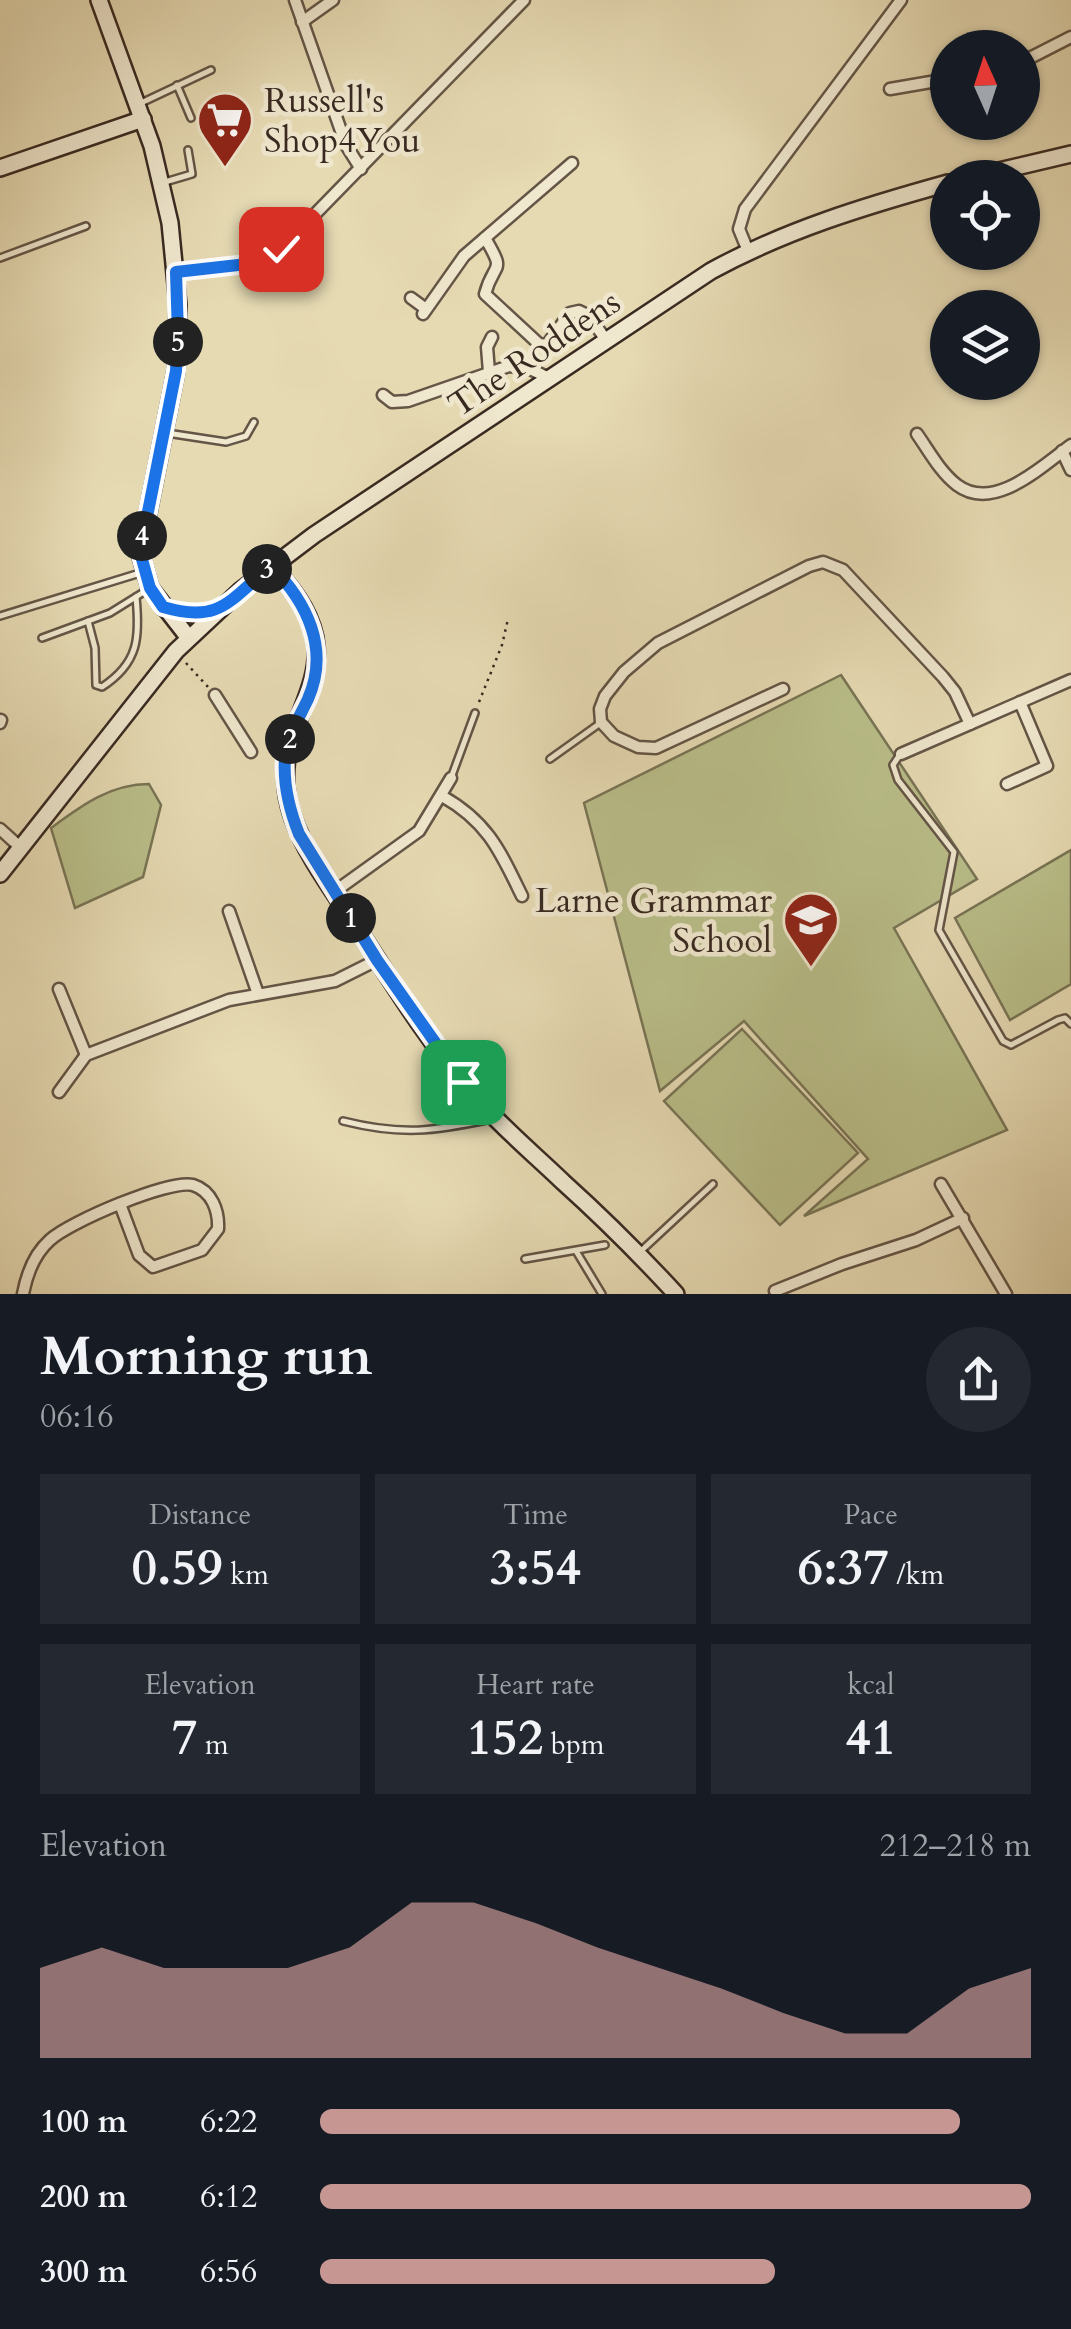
<!DOCTYPE html>
<meta charset="utf-8">
<style>
:root{--surface:#171b24;--page:#242831;--text:#f1f3f6;--muted:#9ea1a6;--accent:#c59692}
body{margin:0;font-family:Cardo,serif;background:var(--page);color:var(--text);height:100vh;display:flex;flex-direction:column;font-size:38px;white-space:nowrap}
*{box-sizing:border-box;margin:0}
p{font-size:32px;color:var(--muted)}
.icon{flex:none;width:55px;height:55px;fill:none;stroke:currentColor;stroke-width:2;stroke-linecap:round;stroke-linejoin:round}
.map{position:relative;height:1294px;overflow:hidden}
.side{display:flex;flex-direction:column;background:var(--surface);flex:1}
.side>*{flex:none}
.needle{width:65px;rotate:357deg}
.buttons{position:absolute;left:930px;top:30px;display:grid;gap:20px}
.buttons a{display:grid;place-items:center;width:110px;height:110px;border-radius:50%;background:var(--surface);box-shadow:0 2px 8px #0004;font-size:50px}
.pin{position:absolute;display:grid;place-items:center;width:85px;height:85px;color:#fff;margin:-42px;border-radius:20px;box-shadow:0 5px 15px #0006}
.km{position:absolute;width:50px;height:50px;margin:-25px;border-radius:50%;background:#222;color:#fff;font-size:28px;line-height:50px;text-align:center}
.round{display:grid;place-items:center;flex:none;width:105px;height:105px;border-radius:52px;background:var(--page)}
.head{display:flex;align-items:center;justify-content:space-between;height:170px;padding:0 40px}
h1{font-size:55px;font-weight:800;line-height:75px}
.stats{display:grid;grid-template-columns:repeat(3,1fr);gap:15px;height:170px;padding:10px 40px}
.stats div{display:grid;align-content:center;border-radius:0px;background:var(--page);text-align:center}
.stats b{font-size:50px;font-weight:800}
.stats small{font-size:28px;font-weight:400}
.stats p{font-size:28px}
.chart{height:280px;padding:20px 40px}
.chart p{display:flex;justify-content:space-between}
.chart svg{width:100%;height:180px;margin-top:10px;fill:var(--accent);opacity:.7}
ul{padding:0 40px;list-style:none;font-size:32px}
li{display:grid;grid-template-columns:160px 120px 1fr;align-items:center;height:75px}
li i{height:25px;border-radius:12px;background:var(--accent)}
.map>svg:first-child{display:block}
.green{fill:#b9be89;stroke:#787455;stroke-width:2.5}
.lines{fill:none;stroke-linecap:round;stroke-linejoin:round}
.lane-casing{stroke:#645546;stroke-width:10}
.street-casing{stroke:#645546;stroke-width:15}
.secondary-casing{stroke:#382921;stroke-width:20}
.path{stroke:#382921;stroke-width:2.5;stroke-dasharray:2.5 5;stroke-linecap:butt}
.lane{stroke:#efe7ce;stroke-width:5}
.street{stroke:#efe7ce;stroke-width:10}
.secondary{stroke:#efe7ce;stroke-width:15}
.route-casing{stroke:#fff;stroke-width:20}
.route{stroke:#1a73e8;stroke-width:12}
.labels{text-anchor:middle;stroke-width:9;stroke-linejoin:round;paint-order:stroke}
.poi-label{font-size:35px;fill:#382921;stroke:#efe7ce;text-anchor:start}
.street-label{font-size:35px;fill:#382921;stroke:#efe7ce}
</style>
<div class="map">
<svg width="1071" height="1294" viewBox="0 0 1071 1294">
<rect width="100%" height="100%" fill="#e6dab3"/>
<filter id="stains"><feTurbulence type="fractalNoise" baseFrequency=".002" numOctaves="4"/><feColorMatrix values="0 0 0 0 .2 0 0 0 0 .09 0 0 0 0 .02 0 0 0 .5 -.17"/></filter>
<radialGradient id="worn" r=".72"><stop offset=".6" stop-color="#630" stop-opacity="0"/><stop offset="1" stop-color="#630" stop-opacity=".3"/></radialGradient>
<g class="green">
<path d="M841 675 977 879 894 928 1007 1130 804 1216 868 1159 744 1021 660 1091 584 803Z"/>
<path d="M149 784 161 805 143 877 75 908 51 828C81 806 110 784 149 784Z"/>
<path d="M1071 850V984L1010 1020 955 918Z"/>
<path d="M742 1029 858 1153 780 1225 664 1101Z"/>
</g>
<g class="lines">
<g class="lane-casing">
<g id="lane">
<path d="M177 85 191 118"/>
<path d="M141 103 211 70"/>
<path d="M165 182 192 174 188 150"/>
<path d="M0 258 86 226"/>
<path d="M167 433 226 442 246 436 254 422"/>
<path d="M0 616 140 573"/>
<path d="M88 621 95 648 96 685 102 687C139 663 140 637 136 597"/>
<path d="M42 638 110 613 147 590"/>
<path d="M899 756 893 765 898 780 954 852 939 930 1003 1041 1011 1045 1058 1020 1065 1018 1071 1024"/>
<path d="M550 759 599 724"/>
<path d="M451 778 475 713"/>
<path d="M343 1121C403 1136 433 1131 492 1119"/>
<path d="M576 1251 602 1294"/>
<path d="M641 1251 713 1184"/>
<path d="M525 1259 605 1245"/>
</g>
</g>
<g class="street-casing">
<g id="street">
<path d="M295 0 346 145 361 169"/>
<path d="M302 22 333 0"/>
<path d="M1022 62 1071 37"/>
<path d="M890 89 948 79"/>
<path d="M485 238C507 275 494 260 485 294L539 344 547 345 570 313 579 311 589 316 606 340"/>
<path d="M748 251 739 229 745 209 901 0"/>
<path d="M176 272 247 264 281 249 524 0"/>
<path d="M411 298 426 309"/>
<path d="M423 314 464 256 572 163"/>
<path d="M489 372 487 347 492 337"/>
<path d="M383 395 392 402 408 401 509 366 528 368 549 378"/>
<path d="M917 434C929 451 940 472 957 485 994 513 1042 466 1071 445"/>
<path d="M1062 451 1071 470"/>
<path d="M783 689 656 748 638 747 614 736 601 722 600 709 605 696 624 672 658 643 809 566 823 562 843 570 943 677 955 692 970 724"/>
<path d="M215 695 251 752"/>
<path d="M0 723 1 720"/>
<path d="M901 754 1071 680"/>
<path d="M1007 784 1047 766 1020 702"/>
<path d="M442 796C488 822 500 851 522 896"/>
<path d="M0 829 21 848"/>
<path d="M334 892 419 831 451 778"/>
<path d="M229 911 258 994"/>
<path d="M59 989 86 1055"/>
<path d="M59 1092 86 1055 229 1000 335 981 377 960"/>
<path d="M941 1184 1006 1294"/>
<path d="M775 1291 842 1264 916 1240 963 1218"/>
<path d="M23 1294C27 1273 34 1254 50 1240 69 1222 170 1179 193 1185 212 1191 219 1211 218 1229L202 1250 153 1267 139 1255 120 1204"/>
</g>
</g>
<g class="secondary-casing">
<g id="secondary">
<path d="M99 0 152 146 170 223 178 305 176 371 140 553 150 588 188 637"/>
<path d="M0 168 143 119"/>
<path d="M969 178 1071 154"/>
<path d="M271 566C379 674 255 713 293 818 306 855 333 890 354 923 393 984 432 1048 481 1103 506 1131 536 1156 563 1182 603 1218 640 1255 676 1294"/>
<path d="M163 607 185 614 215 613"/>
<path d="M0 874 176 651 240 591 314 535 711 271C786 230 865 206 948 183"/>
</g>
</g>
<g class="path">
<path d="M186 663 208 687"/>
<path d="M479 702 502 645 508 619"/>
</g>
<use href="#lane" class="lane"/>
<use href="#street" class="street"/>
<use href="#secondary" class="secondary"/>
</g>
<g class="lines">
<g class="route-casing">
<path id="route" d="M281 249 247 264 176 272 178 334 176 371 140 552 150 588 163 607C221 624 229 600 271 566 307 602 330 649 308 699 299 718 287 737 285 758 283 785 289 809 299 834L377 960 463 1082"/>
</g>
<use href="#route" class="route"/>
</g>
<defs>
<g id="supermarket-pin" transform="scale(2.875)"><path d="M0 17L-7.5 6A9.5 9.5 0 1 1 7.5 6Z" fill="#8f2418" stroke="#efe7ce"/><path d="M-6-5.5h2.5l.6 2H6L4.5 2H-2.5L-4.4-4H-6ZM-1.5 3.2a1.3 1.3 0 1 0 .1 0ZM3 3.2a1.3 1.3 0 1 0 .1 0Z" fill="#fff"/></g>
<g id="school-pin" transform="scale(2.875)"><path d="M0 17L-7.5 6A9.5 9.5 0 1 1 7.5 6Z" fill="#8f2418" stroke="#efe7ce"/><path d="M0-5L7-2L0 1L-7-2ZM-4 1L0 2.5L4 1V4Q0 6-4 4Z" fill="#fff"/></g>
</defs>
<g fill-rule="evenodd">
<use href="#supermarket-pin" x="225" y="120"/>
<use href="#school-pin" x="811" y="920"/>
</g>
<g class="labels">
<g class="poi-label">
<text x="264" y="112">Russell's<tspan x="264" dy="40">Shop4You</tspan></text>
<text x="772" y="912" text-anchor="end">Larne Grammar<tspan x="772" dy="40">School</tspan></text>
</g>
<g class="street-label">
<text transform="translate(534 353) rotate(-34)" y="12">The Roddens</text>
</g>
</g>
<rect width="100%" height="100%" filter="url(#stains)"/>
<rect width="100%" height="100%" fill="url(#worn)"/>
</svg>
<div class="buttons">
<a><svg class="needle" viewBox="-14 -14 28 28"><path d="M0-13l5 13h-10z" fill="#e53935"/><path d="M0 13l5-13h-10z" fill="#9ea1a6"/></svg></a>
<a><svg class="icon" aria-label="locate" viewBox="0 0 24 24"><circle cx="12" cy="12" r="6"/><path d="M12 2v4M12 18v4M2 12h4M18 12h4"/></svg></a>
<a><svg class="icon" aria-label="layers" viewBox="0 0 24 24"><path d="M12 4l9 5-9 5-9-5zM3 14l9 5 9-5"/></svg></a>
</div>
<div class="pin" style="left:463px;top:1082px;background:#1e9e55"><svg class="icon" aria-label="arrive" viewBox="0 0 24 24"><path d="M6 21V4h12l-3 4 3 4H6"/></svg></div>
<div class="pin" style="left:281px;top:249px;background:#d93025"><svg class="icon" aria-label="check" viewBox="0 0 24 24"><path d="M5 12l5 5 9-10"/></svg></div>
<b class="km" style="left:351px;top:918px">1</b>
<b class="km" style="left:290px;top:739px">2</b>
<b class="km" style="left:267px;top:569px">3</b>
<b class="km" style="left:142px;top:536px">4</b>
<b class="km" style="left:178px;top:342px">5</b>
</div>
<section class="side">
<div class="head"><div><h1>Morning run</h1><p>06:16</p></div><a class="round"><svg class="icon" aria-label="share" viewBox="0 0 24 24"><path d="M12 15V3M7 8l5-5 5 5M5 13v7h14v-7"/></svg></a></div>
<div class="stats">
<div><p>Distance</p><b>0.59<small> km</small></b></div>
<div><p>Time</p><b>3:54</b></div>
<div><p>Pace</p><b>6:37<small> /km</small></b></div>
</div>
<div class="stats">
<div><p>Elevation</p><b>7<small> m</small></b></div>
<div><p>Heart rate</p><b>152<small> bpm</small></b></div>
<div><p>kcal</p><b>41</b></div>
</div>
<div class="chart"><p><span>Elevation</span>212–218 m</p>
<svg viewBox="0 0 160 44" preserveAspectRatio="none"><path d="M0 44V22L10 17L20 22L30 22L40 22L50 17L60 6L70 6L80 11L90 17L100 22L110 27L120 33L130 38L140 38L150 27L160 22V44z"/></svg>
</div>
<ul>
<li><b>100 m</b>6:22<i style="width:90%"></i></li>
<li><b>200 m</b>6:12<i style="width:100%"></i></li>
<li><b>300 m</b>6:56<i style="width:64%"></i></li>
</ul>
</section>
